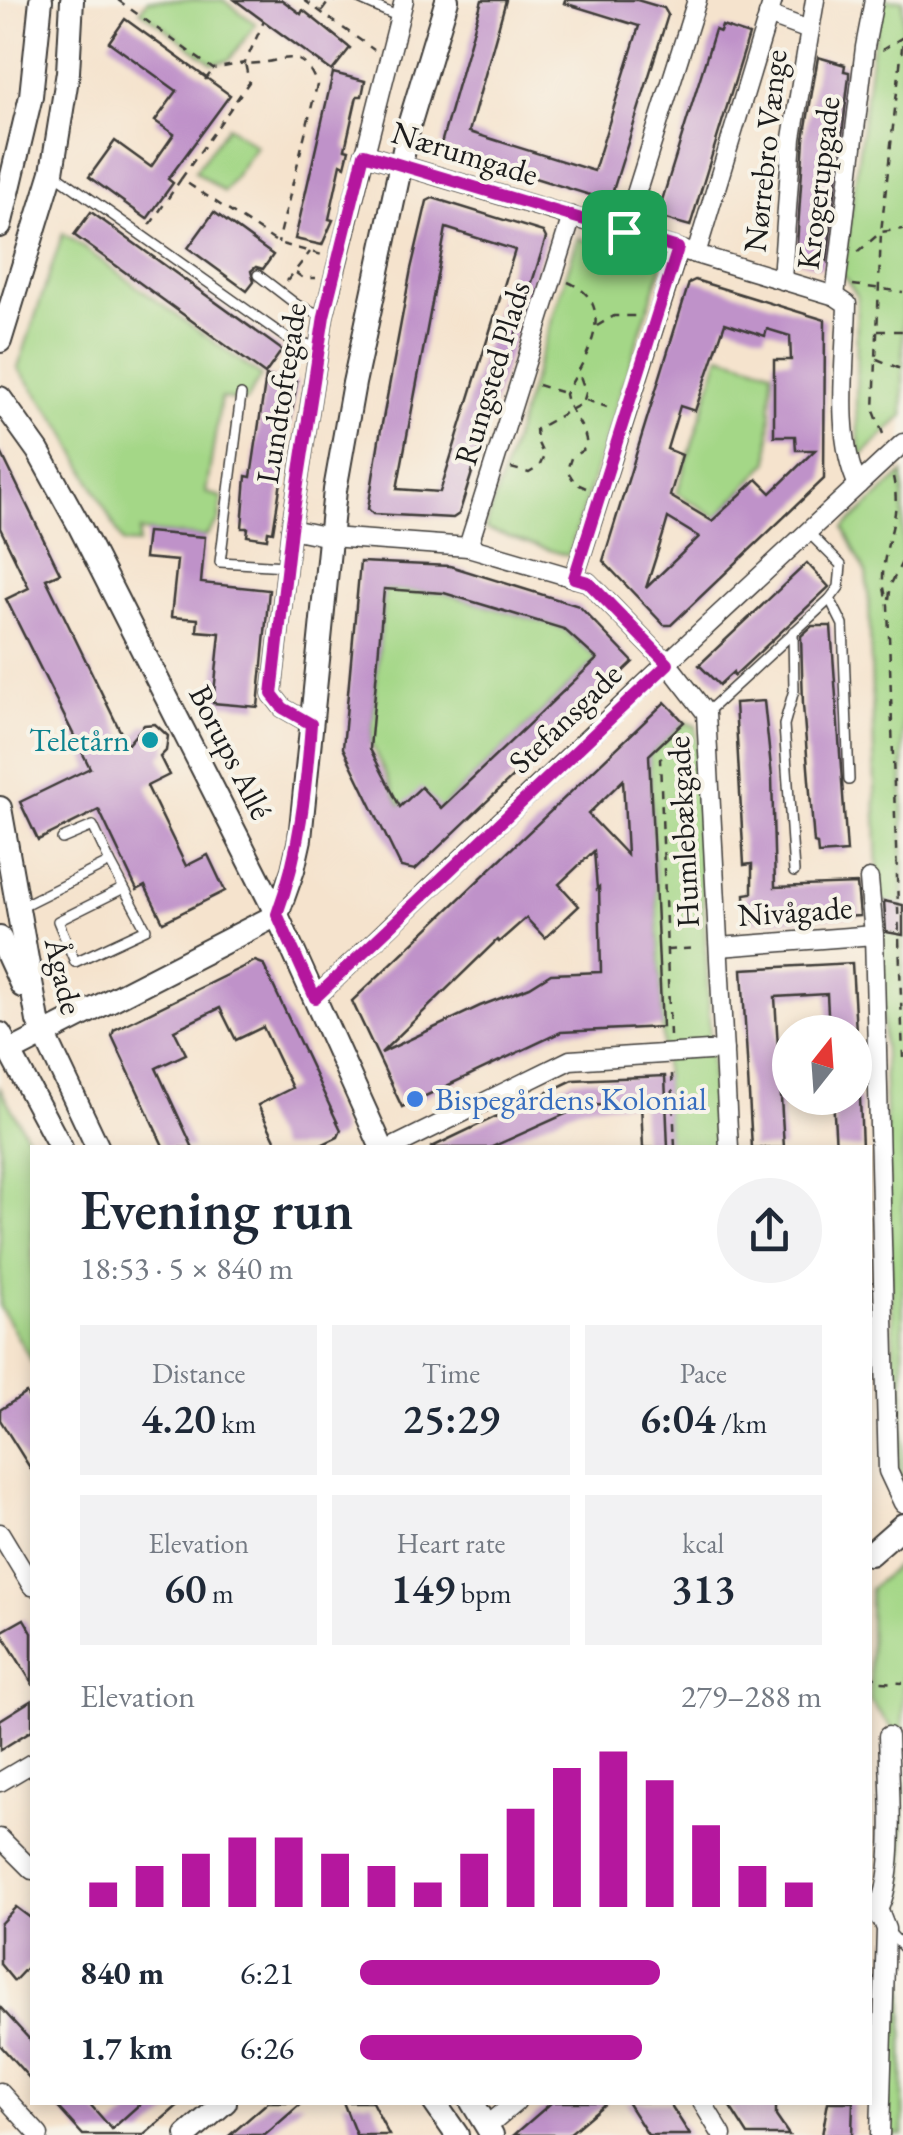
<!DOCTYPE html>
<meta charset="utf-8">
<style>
:root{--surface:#fff;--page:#f2f2f3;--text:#1f2937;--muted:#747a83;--accent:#b5179e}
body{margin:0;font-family:"EB Garamond",serif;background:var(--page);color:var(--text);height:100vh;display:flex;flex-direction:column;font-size:38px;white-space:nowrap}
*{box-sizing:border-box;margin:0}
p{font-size:32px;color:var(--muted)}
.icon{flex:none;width:55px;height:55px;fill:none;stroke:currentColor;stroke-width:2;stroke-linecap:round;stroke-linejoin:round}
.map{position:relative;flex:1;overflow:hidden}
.side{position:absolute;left:30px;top:1145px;width:842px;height:960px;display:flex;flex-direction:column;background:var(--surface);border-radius:0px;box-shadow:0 5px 15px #0003}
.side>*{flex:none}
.needle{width:65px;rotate:17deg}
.tools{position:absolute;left:772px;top:1015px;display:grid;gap:20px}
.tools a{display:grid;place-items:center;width:100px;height:100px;border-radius:50%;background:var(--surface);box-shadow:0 5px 15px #0003;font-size:50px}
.pin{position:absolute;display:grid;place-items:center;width:85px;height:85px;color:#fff;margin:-42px;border-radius:20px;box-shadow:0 5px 15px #0006}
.round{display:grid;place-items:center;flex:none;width:105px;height:105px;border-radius:52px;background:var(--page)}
.head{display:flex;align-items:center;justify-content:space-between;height:170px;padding:0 50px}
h1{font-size:55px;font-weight:600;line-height:75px}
.stats{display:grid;grid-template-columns:repeat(3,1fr);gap:15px;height:170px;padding:10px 50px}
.stats div{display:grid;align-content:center;border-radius:0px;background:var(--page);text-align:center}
.stats b{font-size:42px;font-weight:600}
.stats small{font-size:28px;font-weight:400}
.stats p{font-size:28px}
.chart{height:280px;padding:20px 50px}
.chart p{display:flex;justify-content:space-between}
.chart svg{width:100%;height:180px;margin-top:10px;stroke:var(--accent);stroke-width:6}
ul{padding:0 50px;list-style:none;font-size:32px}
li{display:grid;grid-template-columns:160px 120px 1fr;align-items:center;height:75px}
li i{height:25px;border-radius:12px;background:var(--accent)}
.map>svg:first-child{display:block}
.green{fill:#a4d787;stroke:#607a52;stroke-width:2.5}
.building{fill:#bf92c9;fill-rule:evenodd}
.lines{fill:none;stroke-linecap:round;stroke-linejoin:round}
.service-casing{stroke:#3d3a37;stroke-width:12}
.minor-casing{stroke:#3d3a37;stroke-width:21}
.tertiary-casing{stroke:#3d3a37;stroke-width:26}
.path{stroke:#3d3a37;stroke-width:2.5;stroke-dasharray:8 8;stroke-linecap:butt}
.service{stroke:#fff;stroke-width:9}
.minor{stroke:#fff;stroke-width:18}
.tertiary{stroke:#fff;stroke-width:22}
.route-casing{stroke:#fff;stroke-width:20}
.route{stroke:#b5179e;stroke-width:12}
.culture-dot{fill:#0f9aa8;stroke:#f7f3e8;stroke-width:4}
.shop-dot{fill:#3f7fe0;stroke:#f7f3e8;stroke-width:4}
.labels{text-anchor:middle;stroke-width:8;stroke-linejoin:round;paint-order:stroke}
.street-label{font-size:32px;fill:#1c1c1c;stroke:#f7f3e8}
.culture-label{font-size:32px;fill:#0d838f;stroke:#f7f3e8;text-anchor:end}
.shop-label{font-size:32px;fill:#366cbe;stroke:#f7f3e8;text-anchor:start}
</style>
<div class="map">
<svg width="903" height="2135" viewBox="0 0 903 2135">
<rect width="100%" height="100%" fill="#f7f3e8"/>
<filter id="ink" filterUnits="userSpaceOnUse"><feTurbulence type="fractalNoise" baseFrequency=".01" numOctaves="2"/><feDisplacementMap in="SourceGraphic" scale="20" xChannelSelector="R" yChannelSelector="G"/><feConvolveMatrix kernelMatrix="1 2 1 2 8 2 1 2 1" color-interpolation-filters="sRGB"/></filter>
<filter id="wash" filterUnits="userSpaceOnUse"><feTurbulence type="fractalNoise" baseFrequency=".0048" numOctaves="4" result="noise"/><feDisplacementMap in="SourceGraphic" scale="40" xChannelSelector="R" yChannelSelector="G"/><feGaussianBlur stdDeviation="2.25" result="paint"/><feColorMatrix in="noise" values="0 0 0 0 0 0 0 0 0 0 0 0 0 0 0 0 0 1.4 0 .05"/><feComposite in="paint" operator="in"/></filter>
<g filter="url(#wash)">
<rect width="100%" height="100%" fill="#f5e3cd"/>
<g class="green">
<path d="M148 0H223L256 24 229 60 212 63 140 10Z"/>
<path d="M884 0H903V416L860 457 856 408 857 296 843 274 872 49Z"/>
<path d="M228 126 256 146 224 192 195 171Z"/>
<path d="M63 233 261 376 246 401 221 398 206 493 222 497 219 521 205 537 140 531 138 544 123 543 63 428 18 368Z"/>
<path d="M578 238 662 265 568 556 485 529Z"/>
<path d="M720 355 772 370 769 461 717 517 677 493Z"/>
<path d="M903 473V1484L899 1479 896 1427 869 603 866 573 844 528Z"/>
<path d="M384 589 443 593 564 629 597 659 417 831 412 830 371 743Z"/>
<path d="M684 722 696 726 715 1147H668L649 755Z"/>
<path d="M0 1088 33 1147 32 1362 0 1307Z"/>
<path d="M903 1560V1903L895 1891V1732L870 1701V1589Z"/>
<path d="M892 1966 903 1978V2135H886Z"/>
</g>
<g id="blocks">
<g class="building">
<path d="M235 0H282L301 14 303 10 350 48 332 71Z"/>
<path d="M482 0H506L469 132 594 171 639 26 564 3 565 0H637L664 8 668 15 611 197 606 200 444 150 441 144Z"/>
<path d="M125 19 230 95 168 179 173 183 147 219 89 177 115 141 151 167 174 134 155 121 177 91 109 42Z"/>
<path d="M722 26 749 35 690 226 662 218 664 213 659 212 660 207 715 30 720 32Z"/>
<path d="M818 57 845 65 844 71 849 72V76L827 261H823L822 268 796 260 804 139Z"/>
<path d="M333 73 365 81 362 96H357L345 149 349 150 345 166 341 164 329 219 333 220 322 245 295 239Z"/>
<path d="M433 198 543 232 546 238 459 514 453 518 373 514 368 509 379 440 411 269 427 201ZM446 228 515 250 440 492 397 489Z"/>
<path d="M91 212 282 350 265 374 74 235Z"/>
<path d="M214 212 273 255 263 269 256 267 251 271 254 282 247 291 188 248Z"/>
<path d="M695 280 825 320 824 479 671 625H664L603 561 689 283ZM725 323 765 336 767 329 790 336 791 360H774V436H795L796 450H815L771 493 757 479 712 521 670 496 682 455 667 449 680 406 695 411ZM668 518 699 537 646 588 663 535Z"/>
<path d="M266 376 297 381 273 532 268 531 267 539 247 536 248 528H242L246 476 251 477Z"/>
<path d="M0 450 60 573 46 579 127 745 144 725 155 724 168 736 166 751 160 757 169 775 147 786 186 866 208 855 225 891 163 922 145 886 137 890 99 810 38 840 20 802 90 768 6 599 29 588 0 528Z"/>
<path d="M147 532 205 537 201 583 269 590 258 707 213 703 220 633 197 631 198 619 171 617 177 561 144 558Z"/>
<path d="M360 562 450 566 579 606 633 662 415 870 401 867 343 748ZM384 589 444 593 564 629 597 659 441 808 421 787 400 807 370 749Z"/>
<path d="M807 563 829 587 734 676 733 672 719 685 699 665Z"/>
<path d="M812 626H831L847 852 818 854 817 844 814 843 803 705 801 636Z"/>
<path d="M764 701 772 777 775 887 857 884 860 916 746 922 745 894 752 893V864L744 865 735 703Z"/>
<path d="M665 702 684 722 649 755 662 1027 561 1032 402 1107 352 1001ZM623 780 627 855 588 814ZM594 851 597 889 599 887 601 972 551 974 530 987 480 1006 381 1053 497 940 499 942 526 918 545 938 579 906 559 884Z"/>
<path d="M884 901 903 905V935L886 932Z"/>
<path d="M255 961 263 964 341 1130 338 1137 315 1148H279L258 1105 292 1088 263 1027 236 1040 220 1008 174 1030 186 1054 156 1068 193 1148H164L112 1036 114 1030Z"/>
<path d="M852 963 856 1032H829L827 994 775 997 784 1148H752L742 969Z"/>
<path d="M665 1076 668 1148H643L641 1103 583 1106 490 1148H430L573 1080Z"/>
<path d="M833 1098H860L862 1148H836Z"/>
<path d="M26 1393 32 1404V1471L0 1420V1410Z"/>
<path d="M24 1619 32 1633V1683L1 1632Z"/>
<path d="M32 1700V1730L0 1750V1720Z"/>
<path d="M16 1907 32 1919V1962L14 1981 0 1964V1924Z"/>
<path d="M0 2007 32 2042V2081L0 2045Z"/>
<path d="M53 2102H88L112 2129 142 2102H182L144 2135H83Z"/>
<path d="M268 2102H303L265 2135H230Z"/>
<path d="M343 2102H372L389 2135H356Z"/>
<path d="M552 2102H607L568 2135H514Z"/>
<path d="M627 2102H669L690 2135H648Z"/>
<path d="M727 2102H776V2116L789 2135H748Z"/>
<path d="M828 2102H853L852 2135H822Z"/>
</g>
</g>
</g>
<g filter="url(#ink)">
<use href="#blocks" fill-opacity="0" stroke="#3d3a37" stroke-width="2.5"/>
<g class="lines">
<g class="service-casing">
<g id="service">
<path d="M361 0 399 17"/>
<path d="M55 174 285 337 319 348"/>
<path d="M258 275 297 305 323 316"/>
<path d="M241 395 220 562 286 566"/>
<path d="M830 599 843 625 849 780"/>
<path d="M793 632 794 690 784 725 794 872"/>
<path d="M707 712 830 599 839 587 841 565 807 531"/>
<path d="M62 839 93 826 110 862"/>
<path d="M18 908 110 862 146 929 75 962 58 921 124 888"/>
<path d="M888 1931 903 1947"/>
</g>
</g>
<g class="minor-casing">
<g id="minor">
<path d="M768 15 809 30"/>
<path d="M364 154 835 296 847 304C846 359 834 436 858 485"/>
<path d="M624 232 697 0"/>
<path d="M696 254 773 0"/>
<path d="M782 279 792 138 815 0"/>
<path d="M835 296 865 47 874 0"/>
<path d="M291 529 330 537 468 547 588 582 668 664 706 713 729 1148"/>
<path d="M468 547 572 216"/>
<path d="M574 578 679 249"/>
<path d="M311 724 283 708 272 694 291 529 324 316 404 0"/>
<path d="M869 879 874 935 888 1471 903 1503"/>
<path d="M720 947 874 935"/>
<path d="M315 998 653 676 903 443"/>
<path d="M391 1148 570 1060 724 1050"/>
<path d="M0 1533 32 1586"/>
<path d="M0 1782 32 1763"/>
<path d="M0 1838 32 1870"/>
<path d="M870 1901 879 1911 886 1929 880 2135"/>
<path d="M874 1915C899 1888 889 1776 888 1736"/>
<path d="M0 2092 39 2135"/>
<path d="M702 2102 722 2135"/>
<path d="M487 2126 516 2102"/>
</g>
</g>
<g class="tertiary-casing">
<g id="tertiary">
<path d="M0 226 31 96 41 0"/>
<path d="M0 341 52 172 68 72 72 0"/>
<path d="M0 398 38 451 80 527 277 915 382 1148"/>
<path d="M0 808 38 1021 98 1148"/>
<path d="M277 915 293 870 300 839 335 490 354 383 410 122 447 0"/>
<path d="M0 938 22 986"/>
<path d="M0 1034 61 1148"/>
<path d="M10 1052 277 915"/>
<path d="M870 1554 903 1525"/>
<path d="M434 2102 457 2135"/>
<path d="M472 2102 492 2135"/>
<path d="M187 2135 225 2102"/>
</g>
</g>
<g class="path">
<path d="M118 0 213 69 245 63 264 21"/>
<path d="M304 0 374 50"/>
<path d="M322 11 327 4 337 0"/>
<path d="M882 50 903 37"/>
<path d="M205 80 213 70"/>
<path d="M181 179 249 82 245 63C280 67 300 39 317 85L278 243"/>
<path d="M150 225 181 179 278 243 322 255"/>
<path d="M858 252 881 232 903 229"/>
<path d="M296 273 303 278H316"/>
<path d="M287 281 310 252"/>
<path d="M568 282C621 305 585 360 565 394 568 413 589 428 586 448L571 458 567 470 575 483 586 488"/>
<path d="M853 285 903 292"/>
<path d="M597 326 614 316H641"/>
<path d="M878 331H903"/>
<path d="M877 359 903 370"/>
<path d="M538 385 564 393"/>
<path d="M586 400 607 407"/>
<path d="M883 434 874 411 881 232 903 39"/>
<path d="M511 468 529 473 539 467 544 456 537 441 536 429 583 403 586 393 580 376"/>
<path d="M893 477C903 521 882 542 883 581 884 589 886 598 888 605L903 1058"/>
<path d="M889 599 891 584 903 560"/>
<path d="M667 950 698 948"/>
<path d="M670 1036 660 759 688 731"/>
<path d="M672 1074 675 1148"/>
<path d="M870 1672 879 1682 903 1683"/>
</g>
<use href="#service" class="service"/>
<use href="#minor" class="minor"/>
<use href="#tertiary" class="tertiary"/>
</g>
</g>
<g class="lines" filter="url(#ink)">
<g class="route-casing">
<path id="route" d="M364 154 678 248 574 578 588 582 668 664 315 998 277 914C300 852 306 790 311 724L283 708 272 694 291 529 324 316Z"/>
</g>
<use href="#route" class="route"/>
</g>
<circle class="culture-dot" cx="150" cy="740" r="10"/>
<circle class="shop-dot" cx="415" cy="1099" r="10"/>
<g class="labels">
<g class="street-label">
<text transform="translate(765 151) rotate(-84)" y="11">Nørrebro Vænge</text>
<text transform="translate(465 153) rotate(17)" y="11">Nærumgade</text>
<text transform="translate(818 183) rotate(-83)" y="11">Krogerupgade</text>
<text transform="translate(492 373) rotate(-73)" y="11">Rungsted Plads</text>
<text transform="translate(281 393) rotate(-81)" y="11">Lundtoftegade</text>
<text transform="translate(565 718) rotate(-44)" y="11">Stefansgade</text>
<text transform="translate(231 752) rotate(63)" y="11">Borups Allé</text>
<text transform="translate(683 832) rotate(-93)" y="11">Humlebækgade</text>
<text transform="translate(795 911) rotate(-4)" y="11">Nivågade</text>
<text transform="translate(64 976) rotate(77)" y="11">Ågade</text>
</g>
<g class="culture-label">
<text x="130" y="751">Teletårn</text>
</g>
<g class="shop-label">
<text x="435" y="1110">Bispegårdens Kolonial</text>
</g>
</g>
</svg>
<div class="tools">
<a><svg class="needle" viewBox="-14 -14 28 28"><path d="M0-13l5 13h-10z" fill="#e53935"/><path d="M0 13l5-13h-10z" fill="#747a83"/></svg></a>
</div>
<div class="pin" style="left:624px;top:232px;background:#1e9e55"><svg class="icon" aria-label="arrive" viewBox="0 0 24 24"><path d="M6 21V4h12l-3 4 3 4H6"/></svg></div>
<section class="side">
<div class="head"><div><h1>Evening run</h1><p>18:53 · 5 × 840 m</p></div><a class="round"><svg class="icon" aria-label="share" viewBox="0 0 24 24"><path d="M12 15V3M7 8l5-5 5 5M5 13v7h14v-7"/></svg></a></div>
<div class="stats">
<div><p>Distance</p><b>4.20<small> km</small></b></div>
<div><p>Time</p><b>25:29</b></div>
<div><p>Pace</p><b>6:04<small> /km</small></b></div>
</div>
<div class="stats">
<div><p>Elevation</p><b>60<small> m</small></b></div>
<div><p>Heart rate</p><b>149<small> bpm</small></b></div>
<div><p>kcal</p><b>313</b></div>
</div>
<div class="chart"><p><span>Elevation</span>279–288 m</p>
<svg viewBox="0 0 160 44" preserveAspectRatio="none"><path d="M5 44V38M15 44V34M25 44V31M35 44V27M45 44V27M55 44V31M65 44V34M75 44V38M85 44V31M95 44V20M105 44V10M115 44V6M125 44V13M135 44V24M145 44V34M155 44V38"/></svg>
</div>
<ul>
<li><b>840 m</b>6:21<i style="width:65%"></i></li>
<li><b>1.7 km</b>6:26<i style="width:61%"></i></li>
</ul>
</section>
</div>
